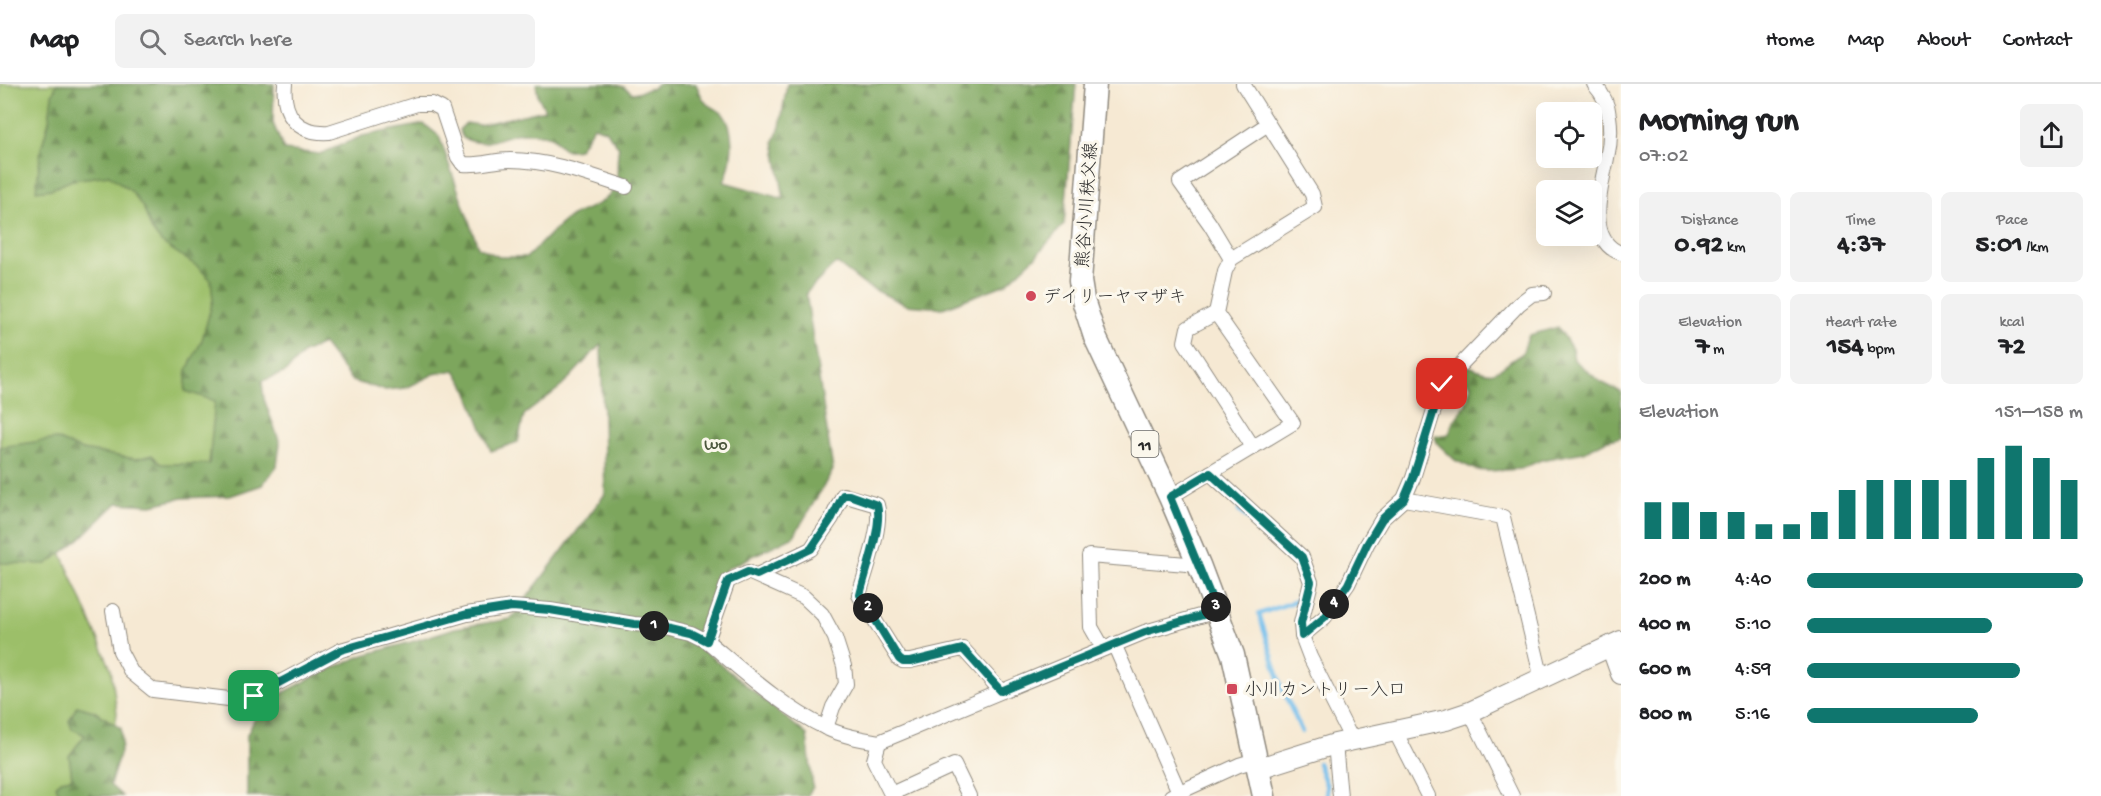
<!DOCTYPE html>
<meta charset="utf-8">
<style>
:root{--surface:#fff;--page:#f2f2f2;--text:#202124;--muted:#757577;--line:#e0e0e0;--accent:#0f766e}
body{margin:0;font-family:"Gochi Hand","Klee One",sans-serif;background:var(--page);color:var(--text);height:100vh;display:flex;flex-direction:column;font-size:22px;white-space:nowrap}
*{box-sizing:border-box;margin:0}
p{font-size:20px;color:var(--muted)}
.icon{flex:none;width:33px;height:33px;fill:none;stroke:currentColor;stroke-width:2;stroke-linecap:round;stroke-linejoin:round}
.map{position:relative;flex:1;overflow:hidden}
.drawer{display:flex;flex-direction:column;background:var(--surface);width:480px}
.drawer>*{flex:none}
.buttons{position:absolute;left:1536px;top:18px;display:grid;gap:12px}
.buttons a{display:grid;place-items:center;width:66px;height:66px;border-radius:9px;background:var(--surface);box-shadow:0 6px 24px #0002;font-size:30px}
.pin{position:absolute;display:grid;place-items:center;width:51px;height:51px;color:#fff;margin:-26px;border-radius:12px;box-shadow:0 3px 9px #0006}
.km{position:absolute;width:30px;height:30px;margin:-15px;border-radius:50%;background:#222;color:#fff;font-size:16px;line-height:30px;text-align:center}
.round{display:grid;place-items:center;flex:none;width:63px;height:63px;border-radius:9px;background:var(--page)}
.overview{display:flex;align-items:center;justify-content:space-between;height:102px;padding:0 18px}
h1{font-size:33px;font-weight:800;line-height:45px}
.stats{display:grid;grid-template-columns:repeat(3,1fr);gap:9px;height:102px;padding:6px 18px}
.stats div{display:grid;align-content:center;border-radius:9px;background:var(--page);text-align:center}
.stats b{font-size:26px;font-weight:800}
.stats small{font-size:16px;font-weight:400}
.stats p{font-size:16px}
.chart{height:168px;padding:12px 18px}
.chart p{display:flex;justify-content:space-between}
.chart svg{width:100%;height:108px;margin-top:6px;stroke:var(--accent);stroke-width:6}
ul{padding:0 18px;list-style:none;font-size:20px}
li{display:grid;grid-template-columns:96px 72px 1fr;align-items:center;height:45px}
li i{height:15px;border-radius:8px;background:var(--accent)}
header{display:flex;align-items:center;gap:36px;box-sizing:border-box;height:84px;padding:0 30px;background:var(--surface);border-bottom:2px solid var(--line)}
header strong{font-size:28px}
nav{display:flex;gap:33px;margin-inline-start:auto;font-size:21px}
.search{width:420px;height:54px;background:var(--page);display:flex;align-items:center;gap:15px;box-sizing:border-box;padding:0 21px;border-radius:9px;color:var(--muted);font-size:22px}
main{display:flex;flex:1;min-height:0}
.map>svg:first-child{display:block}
.grass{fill:#9cbf69;stroke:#64754a;stroke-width:1.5}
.forest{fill:url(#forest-firs);stroke:#546844;stroke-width:1.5}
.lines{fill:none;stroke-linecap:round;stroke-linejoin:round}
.stream{stroke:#72beec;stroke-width:4.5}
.street-casing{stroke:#908a7f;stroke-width:16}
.secondary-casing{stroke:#908a7f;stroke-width:22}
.primary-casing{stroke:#908a7f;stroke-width:25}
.street{stroke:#fff;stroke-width:14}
.secondary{stroke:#fff;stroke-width:20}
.primary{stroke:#fff;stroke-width:22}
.route-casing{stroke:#fff;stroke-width:12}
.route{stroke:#0f766e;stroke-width:8}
.poi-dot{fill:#d1495b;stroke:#fbf7ec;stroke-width:2}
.labels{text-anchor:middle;stroke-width:6;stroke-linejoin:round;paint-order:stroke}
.shield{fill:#fbf7ec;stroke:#696865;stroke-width:1.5}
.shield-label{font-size:16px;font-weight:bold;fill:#2b2b2b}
.street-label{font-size:18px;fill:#2b2b2b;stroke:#fbf7ec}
.poi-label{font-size:18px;fill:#2b2b2b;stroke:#fbf7ec;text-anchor:start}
.park-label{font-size:18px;fill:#4d573e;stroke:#fbf7ec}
</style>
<header>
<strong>Map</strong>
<div class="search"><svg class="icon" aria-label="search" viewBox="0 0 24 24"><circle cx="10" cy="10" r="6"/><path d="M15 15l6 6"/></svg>Search here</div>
<nav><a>Home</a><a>Map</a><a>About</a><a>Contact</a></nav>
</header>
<main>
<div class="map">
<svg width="1621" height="712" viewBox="0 0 1621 712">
<defs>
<pattern id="forest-firs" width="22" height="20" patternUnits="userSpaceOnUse" patternTransform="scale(1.5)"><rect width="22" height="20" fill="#7da65d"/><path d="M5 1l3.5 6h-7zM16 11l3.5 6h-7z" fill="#67874d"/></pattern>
</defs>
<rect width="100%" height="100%" fill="#fbf7ec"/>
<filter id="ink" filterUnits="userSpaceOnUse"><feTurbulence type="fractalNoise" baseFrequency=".0167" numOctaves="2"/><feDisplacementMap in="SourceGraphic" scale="12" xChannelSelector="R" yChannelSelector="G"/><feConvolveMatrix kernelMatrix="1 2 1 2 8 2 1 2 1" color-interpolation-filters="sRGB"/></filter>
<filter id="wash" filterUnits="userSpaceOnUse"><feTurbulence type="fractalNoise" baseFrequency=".008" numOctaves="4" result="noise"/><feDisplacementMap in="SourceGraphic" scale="24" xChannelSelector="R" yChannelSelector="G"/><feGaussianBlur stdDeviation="1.35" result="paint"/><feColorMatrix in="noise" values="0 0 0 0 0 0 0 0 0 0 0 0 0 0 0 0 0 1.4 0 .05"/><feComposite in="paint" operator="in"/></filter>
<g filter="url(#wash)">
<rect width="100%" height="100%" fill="#f6e9d3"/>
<path class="grass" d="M0 0H76L241 182 215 386 37 412 111 585 117 629 107 704 108 712H0Z"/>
<g class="forest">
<path d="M57 0H274L273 39 284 66 320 70 362 52 424 40 439 52 478 163 499 173H527C541 160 556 142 572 132 583 126 605 120 612 108 621 95 615 77 619 63L605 46 594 42 579 65C561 69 563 62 551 53 546 50 534 49 527 49 500 48 492 67 463 54L459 46 466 39 479 41 545 26 538 12 536 0H613L624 3 633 9 653 4 657 0H696C699 6 702 16 707 20 712 24 719 26 723 30 737 48 732 80 724 98L784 115 774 57 780 43 787 0H1076L1064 140 1037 171 1006 200 943 224 906 221 865 201 836 179 806 209 833 386 794 452 726 485 705 537 699 563 807 651 813 703 807 712H247V651L262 620 323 588 364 571 411 558 455 544 511 535 605 410 601 260 562 302 524 331 518 358 491 367 466 304 455 286 434 290 406 304 385 306 352 297 323 260 303 269 286 288 262 297 264 315 280 359 277 382 262 401 230 412 182 414 152 421 117 419 80 455 47 480 0 479V363L56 355 82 366 136 375 152 371 161 380H209L215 317 185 307 187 286 202 256 213 216 211 196 198 183 161 158 151 145 144 125 132 108 109 91 72 96 52 105 36 107 41 65 49 37 52 11Z"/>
<path d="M1558 243 1572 265 1574 276 1601 298 1621 308V353L1605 357 1584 368 1541 376 1521 385 1488 387 1476 386 1455 376 1437 359 1435 352 1449 350 1454 337 1466 320 1471 301 1461 292 1469 282C1501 297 1497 283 1522 270L1529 251Z"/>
<path d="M77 622 94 627 121 644 122 661 110 701 122 712H60L56 702 61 696 72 694 69 672 85 651 72 645 69 637Z"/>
</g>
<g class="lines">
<g class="stream">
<path d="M1239 426 1296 478 1301 490"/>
<path d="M1302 648 1282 604 1259 530 1296 517 1302 507"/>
<path d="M1318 679 1326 700 1327 712"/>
</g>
</g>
</g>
<g filter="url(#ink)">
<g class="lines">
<g class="street-casing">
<g id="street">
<path d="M285 0C282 31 297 50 329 48L417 20H432L442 25 458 73 463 80C479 82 494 76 510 76 550 76 589 91 626 103"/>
<path d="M1594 0C1602 9 1608 19 1609 32 1611 45 1610 61 1607 74 1602 100 1584 157 1621 169"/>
<path d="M1231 175 1210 140 1180 98 1268 40"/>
<path d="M1216 229 1188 244 1185 258 1253 363"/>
<path d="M1210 389 1302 473 1311 498 1301 539 1302 552 1310 573 1352 656"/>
<path d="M1170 413 1293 339 1216 229 1225 187 1231 175 1315 123 1312 110 1243 0"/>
<path d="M1404 415 1503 433 1542 595"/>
<path d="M757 491 811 465 832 434 843 411 877 421C883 441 865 489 859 511L899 575 903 577H910L963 565 1001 607"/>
<path d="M113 527 120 567 131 588 153 606 237 616 254 612 341 566 467 530 512 523 550 526 634 540 661 542 691 549 707 557C744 588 782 623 826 644 843 652 861 655 879 658L1145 548 1217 527"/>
<path d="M1302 552 1325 533 1348 500 1367 460 1382 435 1404 415 1413 394 1442 300 1519 220 1532 210 1544 209"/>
<path d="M707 557 728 497 748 488 804 513 822 530 835 554 844 582 846 600 833 623 826 644"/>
<path d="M1114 560 1179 708"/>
<path d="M1103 564 1091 543 1089 472 1199 481"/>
<path d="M1470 628 1512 712"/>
<path d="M1395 647 1428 712"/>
<path d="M879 658 874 676 892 712"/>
<path d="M1335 660 1340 712"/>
<path d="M891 710 954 681 969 712"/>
<path d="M1171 712 1239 681 1256 676"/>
</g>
</g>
<g class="secondary-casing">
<g id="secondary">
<path d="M1611 562 1621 590"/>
<path d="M1259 684 1335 660 1446 636 1470 628 1621 557"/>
</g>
</g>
<g class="primary-casing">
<path id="primary" d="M1095 0 1080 197 1083 216 1095 253 1170 413 1199 481 1233 571 1264 712"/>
</g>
<use href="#street" class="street"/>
<use href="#secondary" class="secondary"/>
<use href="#primary" class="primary"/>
</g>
</g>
<g class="lines" filter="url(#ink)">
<g class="route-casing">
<path id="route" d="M254 612 341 566 467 530 512 523 550 526 634 540 661 542 691 549 707 557 728 497 748 488 757 491 811 465 832 434 843 411H849L877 421C883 441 865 489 860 511L899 575 903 578H910L963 565 1001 607 1145 548 1217 527 1170 413 1210 389 1302 473 1311 498 1301 539 1302 552 1325 533 1348 500 1367 460 1382 435 1404 415 1413 394 1442 300"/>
</g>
<use href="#route" class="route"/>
</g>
<g class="poi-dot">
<circle cx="1031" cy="212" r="6"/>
<rect x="1226" y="599" width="12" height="12" rx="3"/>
</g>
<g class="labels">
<rect class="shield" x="1131.5" y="347" width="27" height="26" rx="4.5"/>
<g class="shield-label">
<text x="1145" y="366">11</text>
</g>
<g class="street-label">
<text transform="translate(1086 121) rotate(-86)" y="6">熊谷小川秩父線</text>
</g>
<g class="poi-label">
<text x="1043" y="218">デイリーヤマザキ</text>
<text x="1244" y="611">小川カントリー入口</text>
</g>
<g class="park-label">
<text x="716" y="365">wo</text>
</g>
</g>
</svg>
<div class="buttons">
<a><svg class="icon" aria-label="locate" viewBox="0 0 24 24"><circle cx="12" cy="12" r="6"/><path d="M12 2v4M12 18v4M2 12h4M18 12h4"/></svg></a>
<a><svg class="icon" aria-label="layers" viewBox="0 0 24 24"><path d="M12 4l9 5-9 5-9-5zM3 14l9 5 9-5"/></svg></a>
</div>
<div class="pin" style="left:254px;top:612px;background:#1e9e55"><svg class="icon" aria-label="arrive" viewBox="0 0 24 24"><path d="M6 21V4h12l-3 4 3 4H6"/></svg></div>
<div class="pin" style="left:1442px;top:300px;background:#d93025"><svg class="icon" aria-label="check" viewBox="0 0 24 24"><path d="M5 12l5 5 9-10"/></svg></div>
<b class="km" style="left:654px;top:542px">1</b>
<b class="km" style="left:868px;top:524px">2</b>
<b class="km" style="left:1216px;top:523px">3</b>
<b class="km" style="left:1334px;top:520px">4</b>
</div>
<section class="drawer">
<div class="overview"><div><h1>Morning run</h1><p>07:02</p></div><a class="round"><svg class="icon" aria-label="share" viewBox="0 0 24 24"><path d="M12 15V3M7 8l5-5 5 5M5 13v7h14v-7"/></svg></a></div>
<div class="stats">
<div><p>Distance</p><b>0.92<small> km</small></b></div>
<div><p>Time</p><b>4:37</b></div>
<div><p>Pace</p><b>5:01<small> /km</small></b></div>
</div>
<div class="stats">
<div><p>Elevation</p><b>7<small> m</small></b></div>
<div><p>Heart rate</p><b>154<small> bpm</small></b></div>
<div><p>kcal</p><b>72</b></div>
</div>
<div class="chart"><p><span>Elevation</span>151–158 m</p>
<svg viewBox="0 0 160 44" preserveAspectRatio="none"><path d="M5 44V29M15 44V29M25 44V33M35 44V33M45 44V38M55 44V38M65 44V33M75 44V24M85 44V20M95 44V20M105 44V20M115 44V20M125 44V11M135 44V6M145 44V11M155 44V20"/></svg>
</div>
<ul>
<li><b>200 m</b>4:40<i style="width:100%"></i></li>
<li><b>400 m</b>5:10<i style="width:67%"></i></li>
<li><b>600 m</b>4:59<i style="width:77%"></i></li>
<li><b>800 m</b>5:16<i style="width:62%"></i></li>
</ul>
</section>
</main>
